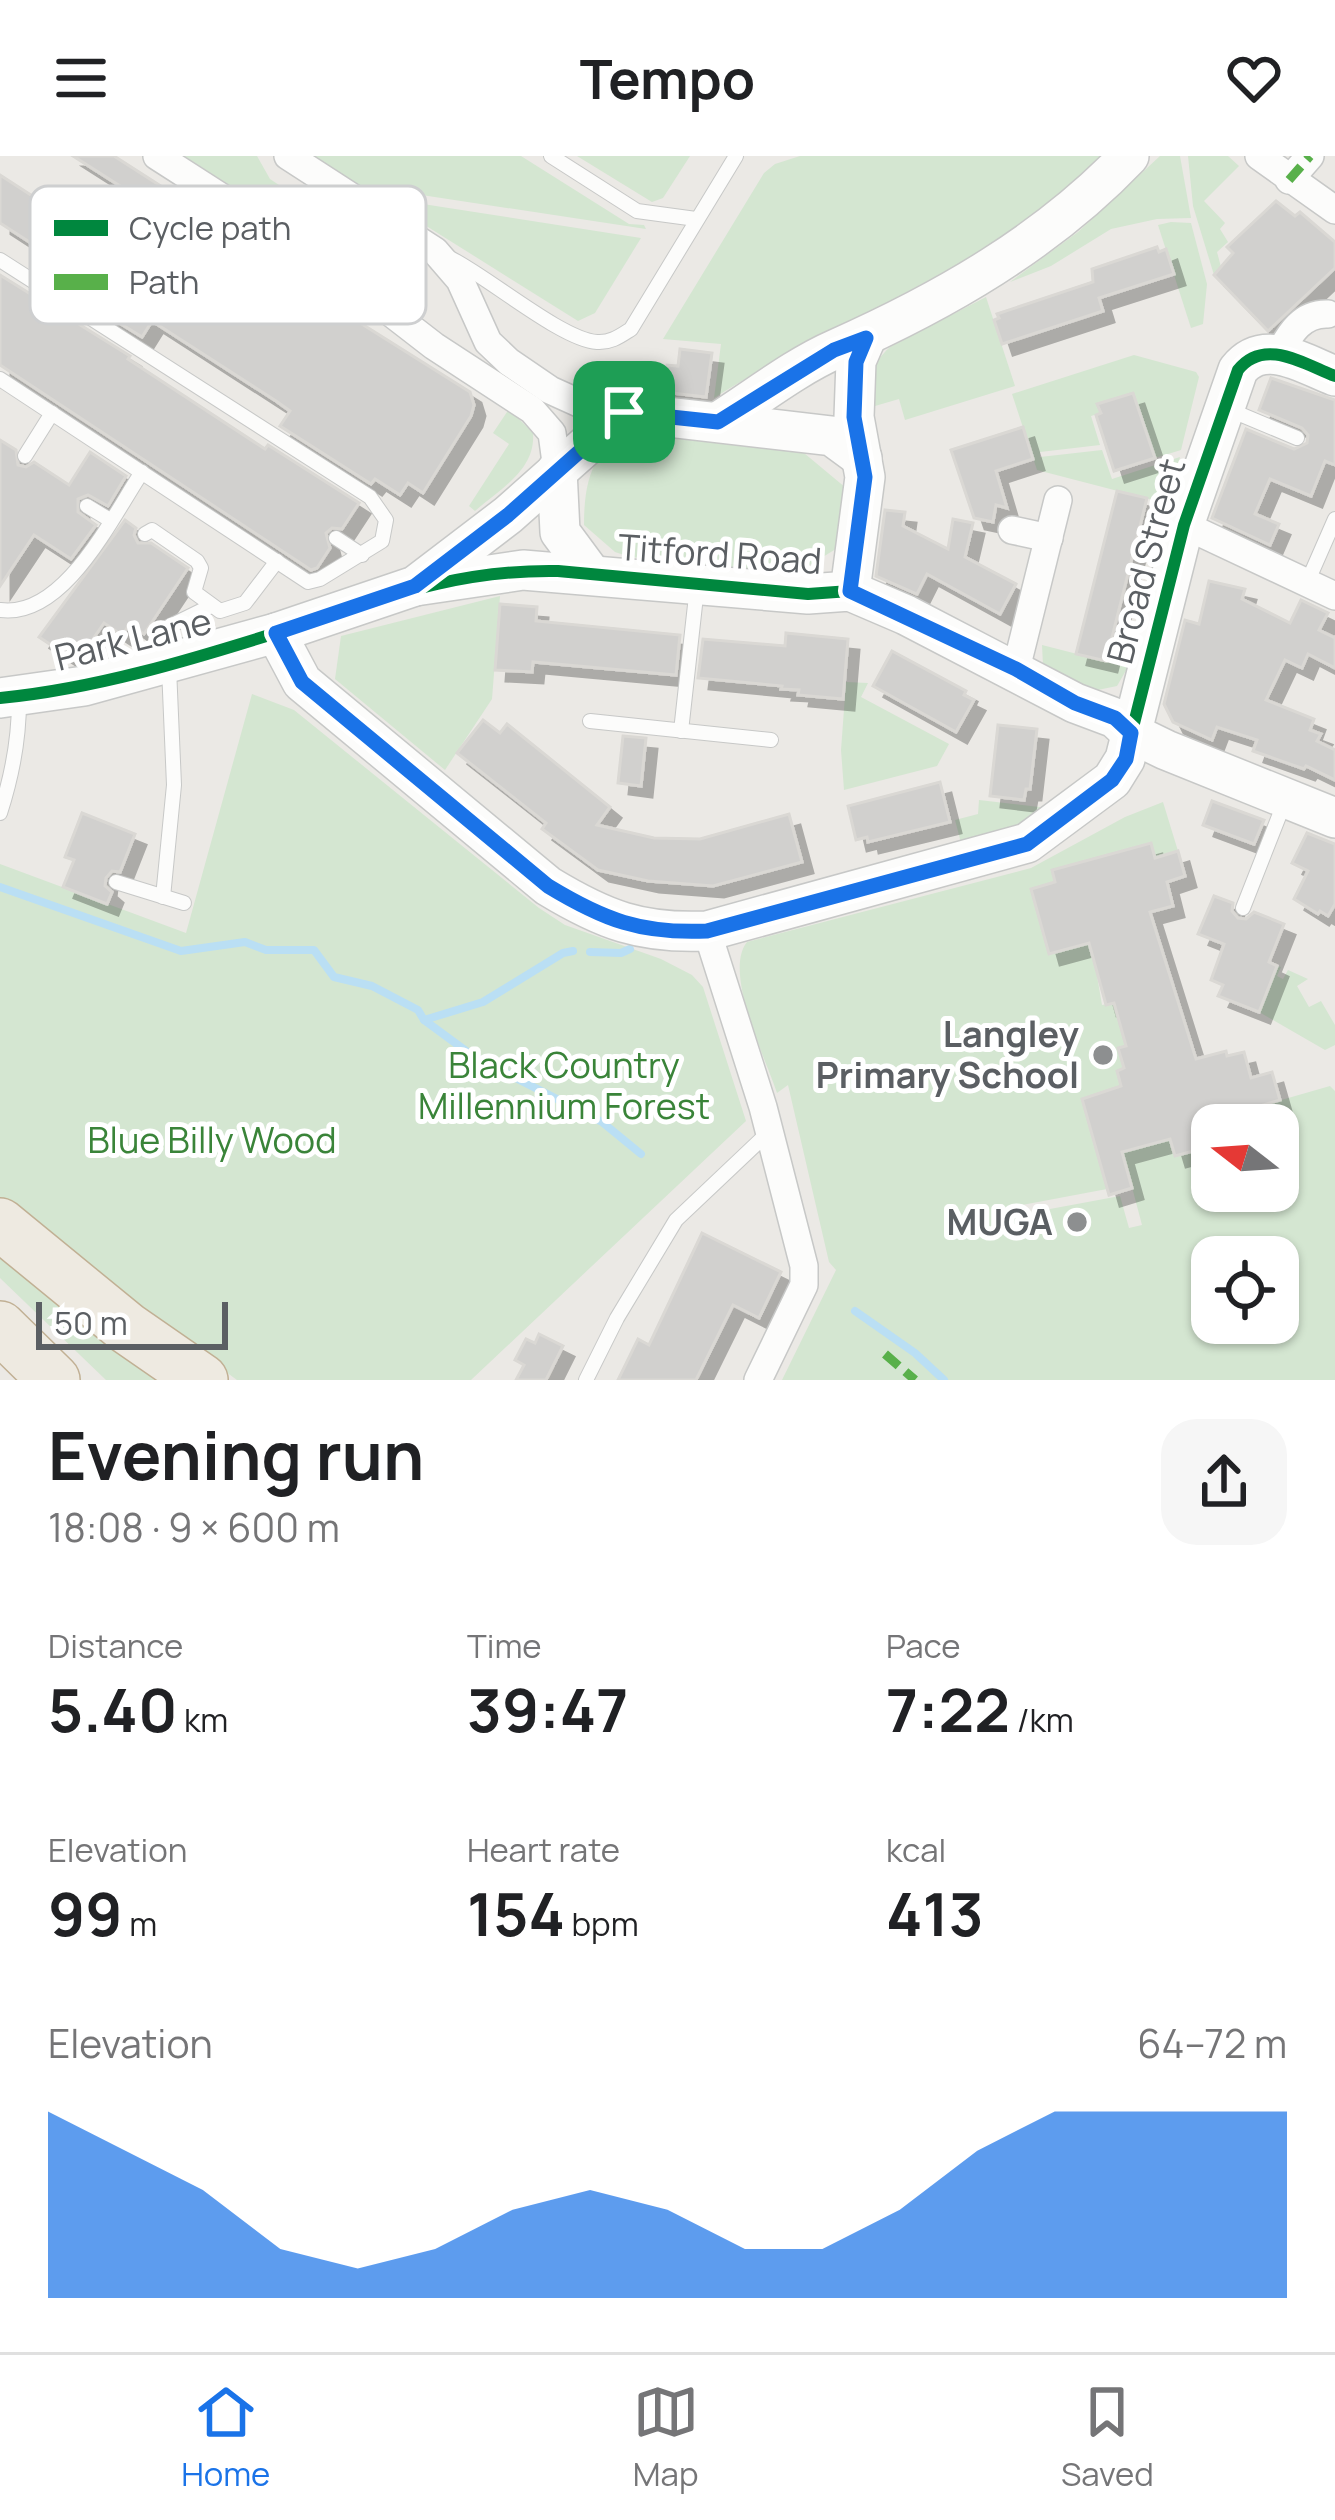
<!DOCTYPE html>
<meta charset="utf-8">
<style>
:root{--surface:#fff;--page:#f6f6f6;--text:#202124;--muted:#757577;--line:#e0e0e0;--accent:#1a73e8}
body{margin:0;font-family:Manrope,sans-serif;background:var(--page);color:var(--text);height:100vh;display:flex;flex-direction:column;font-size:45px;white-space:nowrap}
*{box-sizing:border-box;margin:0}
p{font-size:39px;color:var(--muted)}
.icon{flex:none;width:66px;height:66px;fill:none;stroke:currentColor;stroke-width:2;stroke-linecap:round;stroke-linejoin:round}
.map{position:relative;height:1224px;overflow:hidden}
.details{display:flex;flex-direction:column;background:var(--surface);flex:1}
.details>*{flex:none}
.needle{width:78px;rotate:287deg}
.tools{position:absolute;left:1191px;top:948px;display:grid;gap:24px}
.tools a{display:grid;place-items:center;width:108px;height:108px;border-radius:24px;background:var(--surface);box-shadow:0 3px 9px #0004;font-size:60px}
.scale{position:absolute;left:36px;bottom:30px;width:192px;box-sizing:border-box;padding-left:12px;border:6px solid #5b5f63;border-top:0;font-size:33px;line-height:42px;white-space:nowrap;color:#5b5f63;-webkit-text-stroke:9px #fff;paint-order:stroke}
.pin{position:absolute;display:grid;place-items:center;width:102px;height:102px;color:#fff;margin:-51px;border-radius:24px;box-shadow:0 6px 18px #0006}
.round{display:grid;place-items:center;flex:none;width:126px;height:126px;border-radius:36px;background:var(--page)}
.summary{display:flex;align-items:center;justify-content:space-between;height:204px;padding:0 48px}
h1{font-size:66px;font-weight:700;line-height:90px}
.stats{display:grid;grid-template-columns:repeat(3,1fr);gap:18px;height:204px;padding:12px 48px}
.stats div{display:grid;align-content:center}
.stats b{font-size:60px;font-weight:700}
.stats small{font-size:33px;font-weight:400}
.stats p{font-size:33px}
.chart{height:336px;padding:24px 48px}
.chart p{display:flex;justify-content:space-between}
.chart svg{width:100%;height:216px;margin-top:12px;fill:var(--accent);opacity:.7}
header{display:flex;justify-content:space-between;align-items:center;height:156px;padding:0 48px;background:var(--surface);font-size:54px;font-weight:700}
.tabs{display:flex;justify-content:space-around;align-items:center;height:168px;border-top:3px solid var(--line);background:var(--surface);font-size:33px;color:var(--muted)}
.tabs a{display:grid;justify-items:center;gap:6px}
.tabs .current{color:var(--accent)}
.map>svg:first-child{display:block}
.green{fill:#d4e6d1;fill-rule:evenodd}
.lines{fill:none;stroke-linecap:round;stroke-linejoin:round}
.stream{stroke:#badff4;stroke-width:8}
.building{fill:#d1d0ce;stroke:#dad8d4;stroke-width:3;filter:url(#shadow)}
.lane-casing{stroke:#c7c8c7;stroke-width:16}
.street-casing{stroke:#c7c8c7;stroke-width:30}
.secondary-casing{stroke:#c7c8c7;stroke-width:42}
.highway-casing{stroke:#c1b094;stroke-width:54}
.lane{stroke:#fcfcfb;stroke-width:14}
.street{stroke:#fcfcfb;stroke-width:27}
.secondary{stroke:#fcfcfb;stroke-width:39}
.highway{stroke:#eeeae1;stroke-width:51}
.quiet{stroke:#58b04a;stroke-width:9;stroke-dasharray:18 9;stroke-linecap:butt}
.cycleway-casing{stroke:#fff;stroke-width:20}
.cycleway{stroke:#00873e;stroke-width:12}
.route-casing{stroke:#fff;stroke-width:24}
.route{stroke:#1a73e8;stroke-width:15}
.poi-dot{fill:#8d8f90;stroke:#fff;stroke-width:4.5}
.labels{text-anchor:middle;stroke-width:10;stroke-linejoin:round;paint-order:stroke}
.street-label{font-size:36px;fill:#5b5f63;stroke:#fff}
.poi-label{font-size:36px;font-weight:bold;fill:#5b5f63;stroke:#fff;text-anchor:end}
.park-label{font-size:36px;fill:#3a8439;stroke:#fff}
.key{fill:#fff;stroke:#cecfd0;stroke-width:3}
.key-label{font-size:33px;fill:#5b5f63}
</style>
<header><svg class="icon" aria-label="menu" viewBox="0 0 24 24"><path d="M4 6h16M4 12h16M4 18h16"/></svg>Tempo<svg class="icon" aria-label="heart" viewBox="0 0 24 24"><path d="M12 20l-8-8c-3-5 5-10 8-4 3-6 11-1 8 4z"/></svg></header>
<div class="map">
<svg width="1335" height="1224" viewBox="0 0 1335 1224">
<defs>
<filter id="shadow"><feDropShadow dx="11" dy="11" stdDeviation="0" flood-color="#0004"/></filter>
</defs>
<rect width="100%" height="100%" fill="#ebe9e5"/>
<g class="green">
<path d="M184 0H257L270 23 351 77 335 97Z"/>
<path d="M312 0H521L629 68 644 69 646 73 402 36 379 42Z"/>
<path d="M577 0H690L663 42 652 46Z"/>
<path d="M800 0H1106C1073 27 1040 56 1004 80 911 140 808 182 714 242L721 188 663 183 764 17 775 8Z"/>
<path d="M1160 0H1180L1191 62 1157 63 1111 73 1051 110 1010 126 1078 76Z"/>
<path d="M1188 0H1228L1239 10 1204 45 1225 67 1220 73 1228 86 1217 96 1221 111 1214 119 1193 50Z"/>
<path d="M397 44 641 82 595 157 578 165 388 46Z"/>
<path d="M1171 66 1191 67 1207 128 1203 168 1191 172 1158 69Z"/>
<path d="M986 141 1015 230 905 264 899 243 875 250C866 226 872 207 890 191Z"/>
<path d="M1134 199 1196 216 1199 221 1181 294 1155 302 1132 237 1098 248 1101 257 1091 260 1100 289 1040 296V301L1102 294 1112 323 1180 301 1168 348 1037 314 1012 238Z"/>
<path d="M509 253 533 277C536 314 500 333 475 355L469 350 509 288 493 277Z"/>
<path d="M647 279 804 297 846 332 839 391 797 417 630 401 615 396 584 369C584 323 593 282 647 279Z"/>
<path d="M500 440 492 543 445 614 335 523 341 480Z"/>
<path d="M1042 489 1128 511 1117 530 1088 536 1043 509Z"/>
<path d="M846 526 868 527 861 541 949 588 937 610 844 634 841 594Z"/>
<path d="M252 538 294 554 539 752 565 769 661 803 692 819 703 831 746 965 471 1224H237L0 1050V708L186 777Z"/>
<path d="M979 644 1048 652 1031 667 961 687 955 664 978 658Z"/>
<path d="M1163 646 1178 695 1155 702 1150 687 1052 715 1055 726 1049 798 1065 794 1064 786 1090 779 1102 849 1114 847 1126 890 1118 892 1124 912 1117 915 1120 927 1126 928 1107 934 1108 940 1082 944 1107 1033 1022 1049 1023 1058 1120 1040 1129 1072 1142 1069 1124 1001 1119 997 1170 982 1175 1000 1212 990V1035H1278V969H1237L1236 957 1330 930 1335 935V1224H782L836 1114 829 1106 788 929 777 937C765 901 723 816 747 786L1031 712 1125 661ZM1212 1101H1278V1167H1212Z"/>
<path d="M1277 810 1281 811 1277 820 1283 823 1288 814 1308 823 1297 830 1309 851 1321 845 1335 869V889L1325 894 1259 856Z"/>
<path d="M0 1082 170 1224H106L0 1122Z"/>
</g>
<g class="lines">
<g class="stream">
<path d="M0 731 181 795 245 786 266 794H314L334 821 372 830 418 854 424 864 473 900 602 966 641 998"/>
<path d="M590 796 621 797 630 793"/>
<path d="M424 864 483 846 563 797 573 795"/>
<path d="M855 1155 915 1197 944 1224"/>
</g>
</g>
<g class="building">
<path d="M73 0H114L315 129 311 136 470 236 474 249 471 260 423 337 408 327 400 339 375 323 371 328 280 270 290 255 276 245 152 165 142 181 105 158 116 142 0 67V19L122 98 153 51Z"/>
<path d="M1276 45 1295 60 1300 56 1335 86V112L1268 175 1214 119 1233 97 1227 91Z"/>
<path d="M1157 91 1159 96 1166 93 1174 118 1099 142 1103 155 1002 188 994 164 999 162 997 158 1093 126 1092 113Z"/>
<path d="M0 119 130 200 128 203 265 293 268 289 359 347 342 373 332 372 326 377 330 392 317 412 311 414 0 209Z"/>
<path d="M680 193 712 197 706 241 663 236 667 209 678 210Z"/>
<path d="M1271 222 1335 244V309L1325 305 1311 340 1270 323 1255 358 1279 368 1270 389 1212 362 1246 273 1294 293 1307 287 1308 279 1302 272 1259 254Z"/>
<path d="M1133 237 1155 302 1114 315 1096 259 1101 257 1097 248Z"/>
<path d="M1023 271 1033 303 996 315 1007 352 996 349 993 366 974 362 951 294Z"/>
<path d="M0 284 16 294 18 309 26 311 34 306 69 329 90 296 126 320 108 350 88 339 78 343V356L96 369 71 403 34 379 0 430Z"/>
<path d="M1117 335 1147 342 1106 505 1076 498Z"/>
<path d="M885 354 905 356 903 370 948 393 953 363 973 367 965 401 1016 428 1000 458 927 418 917 438 876 420Z"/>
<path d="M125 364 136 372 134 379 138 387H151L188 412 144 478 130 468 122 479 104 467 77 506 39 481Z"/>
<path d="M1209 425 1245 433 1242 443 1290 467 1301 444 1328 457 1319 474 1335 482V512L1308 498 1302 512 1285 504 1266 544 1314 563 1310 574 1321 578 1317 585 1335 594V624L1306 610 1304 613 1253 595 1257 584 1217 571 1212 584 1173 566 1164 548 1185 464 1199 468Z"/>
<path d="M500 448 537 451 536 465 680 479 676 519 533 506 532 516 495 514Z"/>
<path d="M786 477 848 483 843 543 798 539 799 534 781 533 782 530 698 522 703 483 785 490Z"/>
<path d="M892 495 966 535 964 539 974 544 956 576 873 530Z"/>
<path d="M483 564 500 577 507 568 610 651 597 669 654 682 700 683 789 658 802 706 713 730 648 725 598 714 542 673 546 667 457 597Z"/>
<path d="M998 569 1037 573 1030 633H1026L1024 644 990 640Z"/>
<path d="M623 580 646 582 641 630 618 627Z"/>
<path d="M940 626 950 666 868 686 867 681 856 684 848 650Z"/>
<path d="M1212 645 1264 664 1254 688 1203 669Z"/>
<path d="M82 657 135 678 120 716 112 715 106 722 105 730 112 736 107 748 63 731 74 704 65 701Z"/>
<path d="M1307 677 1335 688V748L1328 760 1320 755 1318 758 1294 743 1308 715 1292 707Z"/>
<path d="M1151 687 1155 702 1178 695 1185 720 1167 726 1173 750 1150 756 1196 903 1226 895 1227 900 1244 896 1251 922 1272 916 1280 944 1236 957 1237 969H1212V990L1175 1000 1170 983 1122 996 1132 1032 1109 1039 1082 943 1121 930 1117 915 1124 912 1118 892 1126 890 1114 847 1106 849 1089 787 1049 798 1031 733 1055 726 1052 714Z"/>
<path d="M1214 740 1233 747 1232 755 1238 762 1246 763 1254 756 1284 768 1269 806 1277 810 1259 856 1218 840 1223 829 1211 824 1224 788 1198 778Z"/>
<path d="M702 1077 781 1116 759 1162 733 1149 696 1224H618L638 1183 649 1189Z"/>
<path d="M539 1178 563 1190 546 1224H516L524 1209 515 1204 526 1183 535 1187Z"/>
</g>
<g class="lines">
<g class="lane-casing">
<g id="lane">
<path d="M551 0 637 55 696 63"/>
<path d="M450 102C487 120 562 184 597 186 611 187 620 180 631 173L736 0"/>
<path d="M0 104 370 341 386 364 382 385 320 423 308 426 0 223"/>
<path d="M1230 254 1297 282"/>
<path d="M25 300 52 257"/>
<path d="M87 350 110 364"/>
<path d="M145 378 152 374 197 405 201 412 194 436 220 455 245 447 277 405"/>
<path d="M336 382 362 399"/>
<path d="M1307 427 1335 363"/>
<path d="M0 454C64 463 112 361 142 316"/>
<path d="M158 476 211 450"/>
<path d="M590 565 771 584"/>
<path d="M681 575 697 431"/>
<path d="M0 657C12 620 19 584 19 545"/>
<path d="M116 726 184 747"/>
<path d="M163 741 174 629 169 512"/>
<path d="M1243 752 1285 645"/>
<path d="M586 1224 617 1162 676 1064 769 976"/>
</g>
</g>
<g class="street-casing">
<g id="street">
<path d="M157 0 341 118 434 190 532 254 552 277 557 314"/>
<path d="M288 0 435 95 460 124 488 186 509 206 550 234 581 248 624 256"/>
<path d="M1259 0 1335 54"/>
<path d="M1289 24 1310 0"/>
<path d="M1279 198C1290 177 1302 157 1328 158"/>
<path d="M1184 369 1335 440"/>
<path d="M1012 374 1049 382"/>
<path d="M1016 513 1058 344"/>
<path d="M707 775 763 951 804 1110V1129L758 1224"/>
</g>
</g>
<g class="secondary-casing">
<g id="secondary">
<path d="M718 266C756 242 795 211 836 193 944 145 1047 86 1129 0"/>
<path d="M557 314 560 376 591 418"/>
<path d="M415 430 523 414 808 438 850 435 906 459 1075 547 1115 562 1131 577 1166 594 1335 662"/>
<path d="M850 435 865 321 854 261 856 205 866 182"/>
<path d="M276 477 302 526 548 730C604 764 641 778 707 775L1027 687 1112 624 1125 603 1184 369 1238 214C1264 181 1304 208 1335 220"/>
<path d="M0 542 84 530 276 477 415 430 508 359 624 256 832 280 862 302"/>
</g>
</g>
<g class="highway-casing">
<g id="highway">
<path d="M0 1068 127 1172 202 1224"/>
<path d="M0 1171 54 1224"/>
</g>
</g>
<use href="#lane" class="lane"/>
<use href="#street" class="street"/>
<use href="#secondary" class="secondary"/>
<use href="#highway" class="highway"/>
<g class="quiet">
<path d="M1289 24 1310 0"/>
<path d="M885 1198 915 1224"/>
</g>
<g class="cycleway-casing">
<g id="cycleway">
<path d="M276 477 302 526 548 730C604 764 641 778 707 775L1027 687 1112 624 1125 603 1184 369 1238 214C1264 181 1304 208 1335 220"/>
<path d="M0 542C94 533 190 504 279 476 377 445 453 413 558 415L808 438 850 435 906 459 1075 547 1115 562 1131 577"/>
</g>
</g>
<use href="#cycleway" class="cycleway"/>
</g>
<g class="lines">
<g class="route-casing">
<path id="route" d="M866 182 856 206 854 261 865 321 850 435 1016 513 1075 547 1115 562 1131 577 1126 603 1112 624 1027 688 707 775C641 778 604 764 548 730L302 526 276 477 415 430 508 359 624 256 718 266 834 194Z"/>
</g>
<use href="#route" class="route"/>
</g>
<g class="poi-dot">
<circle cx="1103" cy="899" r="12"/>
<circle cx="1077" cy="1066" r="12"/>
</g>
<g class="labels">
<g class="street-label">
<text transform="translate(720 398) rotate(4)" y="13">Titford Road</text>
<text transform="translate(1146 405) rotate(-75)" y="13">Broad Street</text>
<text transform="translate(133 483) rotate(-14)" y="13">Park Lane</text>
</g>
<g class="poi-label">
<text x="1079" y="891">Langley<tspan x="1079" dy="41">Primary School</tspan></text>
<text x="1053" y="1079">MUGA</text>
</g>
<g class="park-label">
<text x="564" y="922">Black Country<tspan x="564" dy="41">Millennium Forest</tspan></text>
<text x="212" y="997">Blue Billy Wood</text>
</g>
</g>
<rect x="30" y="30" width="396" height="138" rx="18" class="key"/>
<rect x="54" y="64" width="54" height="16" fill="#00873e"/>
<rect x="54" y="118" width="54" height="16" fill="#58b04a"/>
<g class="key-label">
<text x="129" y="84">Cycle path</text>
<text x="129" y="138">Path</text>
</g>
</svg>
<div class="tools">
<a><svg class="needle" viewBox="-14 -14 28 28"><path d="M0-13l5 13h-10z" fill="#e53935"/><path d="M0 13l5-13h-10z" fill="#757577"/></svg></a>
<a><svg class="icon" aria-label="locate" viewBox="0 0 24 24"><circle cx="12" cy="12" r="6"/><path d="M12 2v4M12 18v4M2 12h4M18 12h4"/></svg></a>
</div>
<div class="scale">50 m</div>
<div class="pin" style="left:624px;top:256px;background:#1e9e55"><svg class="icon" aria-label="arrive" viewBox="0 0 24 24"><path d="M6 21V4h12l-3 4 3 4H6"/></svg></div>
</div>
<section class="details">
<div class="summary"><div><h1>Evening run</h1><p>18:08 · 9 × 600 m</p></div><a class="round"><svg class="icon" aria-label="share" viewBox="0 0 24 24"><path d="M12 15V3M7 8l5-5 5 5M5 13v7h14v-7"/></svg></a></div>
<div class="stats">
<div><p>Distance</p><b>5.40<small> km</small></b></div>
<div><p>Time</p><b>39:47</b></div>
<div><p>Pace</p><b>7:22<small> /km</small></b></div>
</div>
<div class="stats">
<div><p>Elevation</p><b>99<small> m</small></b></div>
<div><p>Heart rate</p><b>154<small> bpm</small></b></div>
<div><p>kcal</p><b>413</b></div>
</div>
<div class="chart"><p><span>Elevation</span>64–72 m</p>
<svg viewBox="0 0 160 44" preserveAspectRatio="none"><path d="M0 44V6L10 14L20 22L30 34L40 38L50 34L60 26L70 22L80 26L90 34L100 34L110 26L120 14L130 6L140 6L150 6L160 6V44z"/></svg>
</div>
</section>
<nav class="tabs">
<a class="current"><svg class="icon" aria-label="home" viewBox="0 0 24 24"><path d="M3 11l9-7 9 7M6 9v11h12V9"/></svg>Home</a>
<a><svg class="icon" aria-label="map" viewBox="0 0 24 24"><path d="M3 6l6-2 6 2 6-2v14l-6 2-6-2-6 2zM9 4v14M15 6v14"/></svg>Map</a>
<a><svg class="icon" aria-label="saved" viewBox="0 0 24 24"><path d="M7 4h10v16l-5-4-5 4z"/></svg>Saved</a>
</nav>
